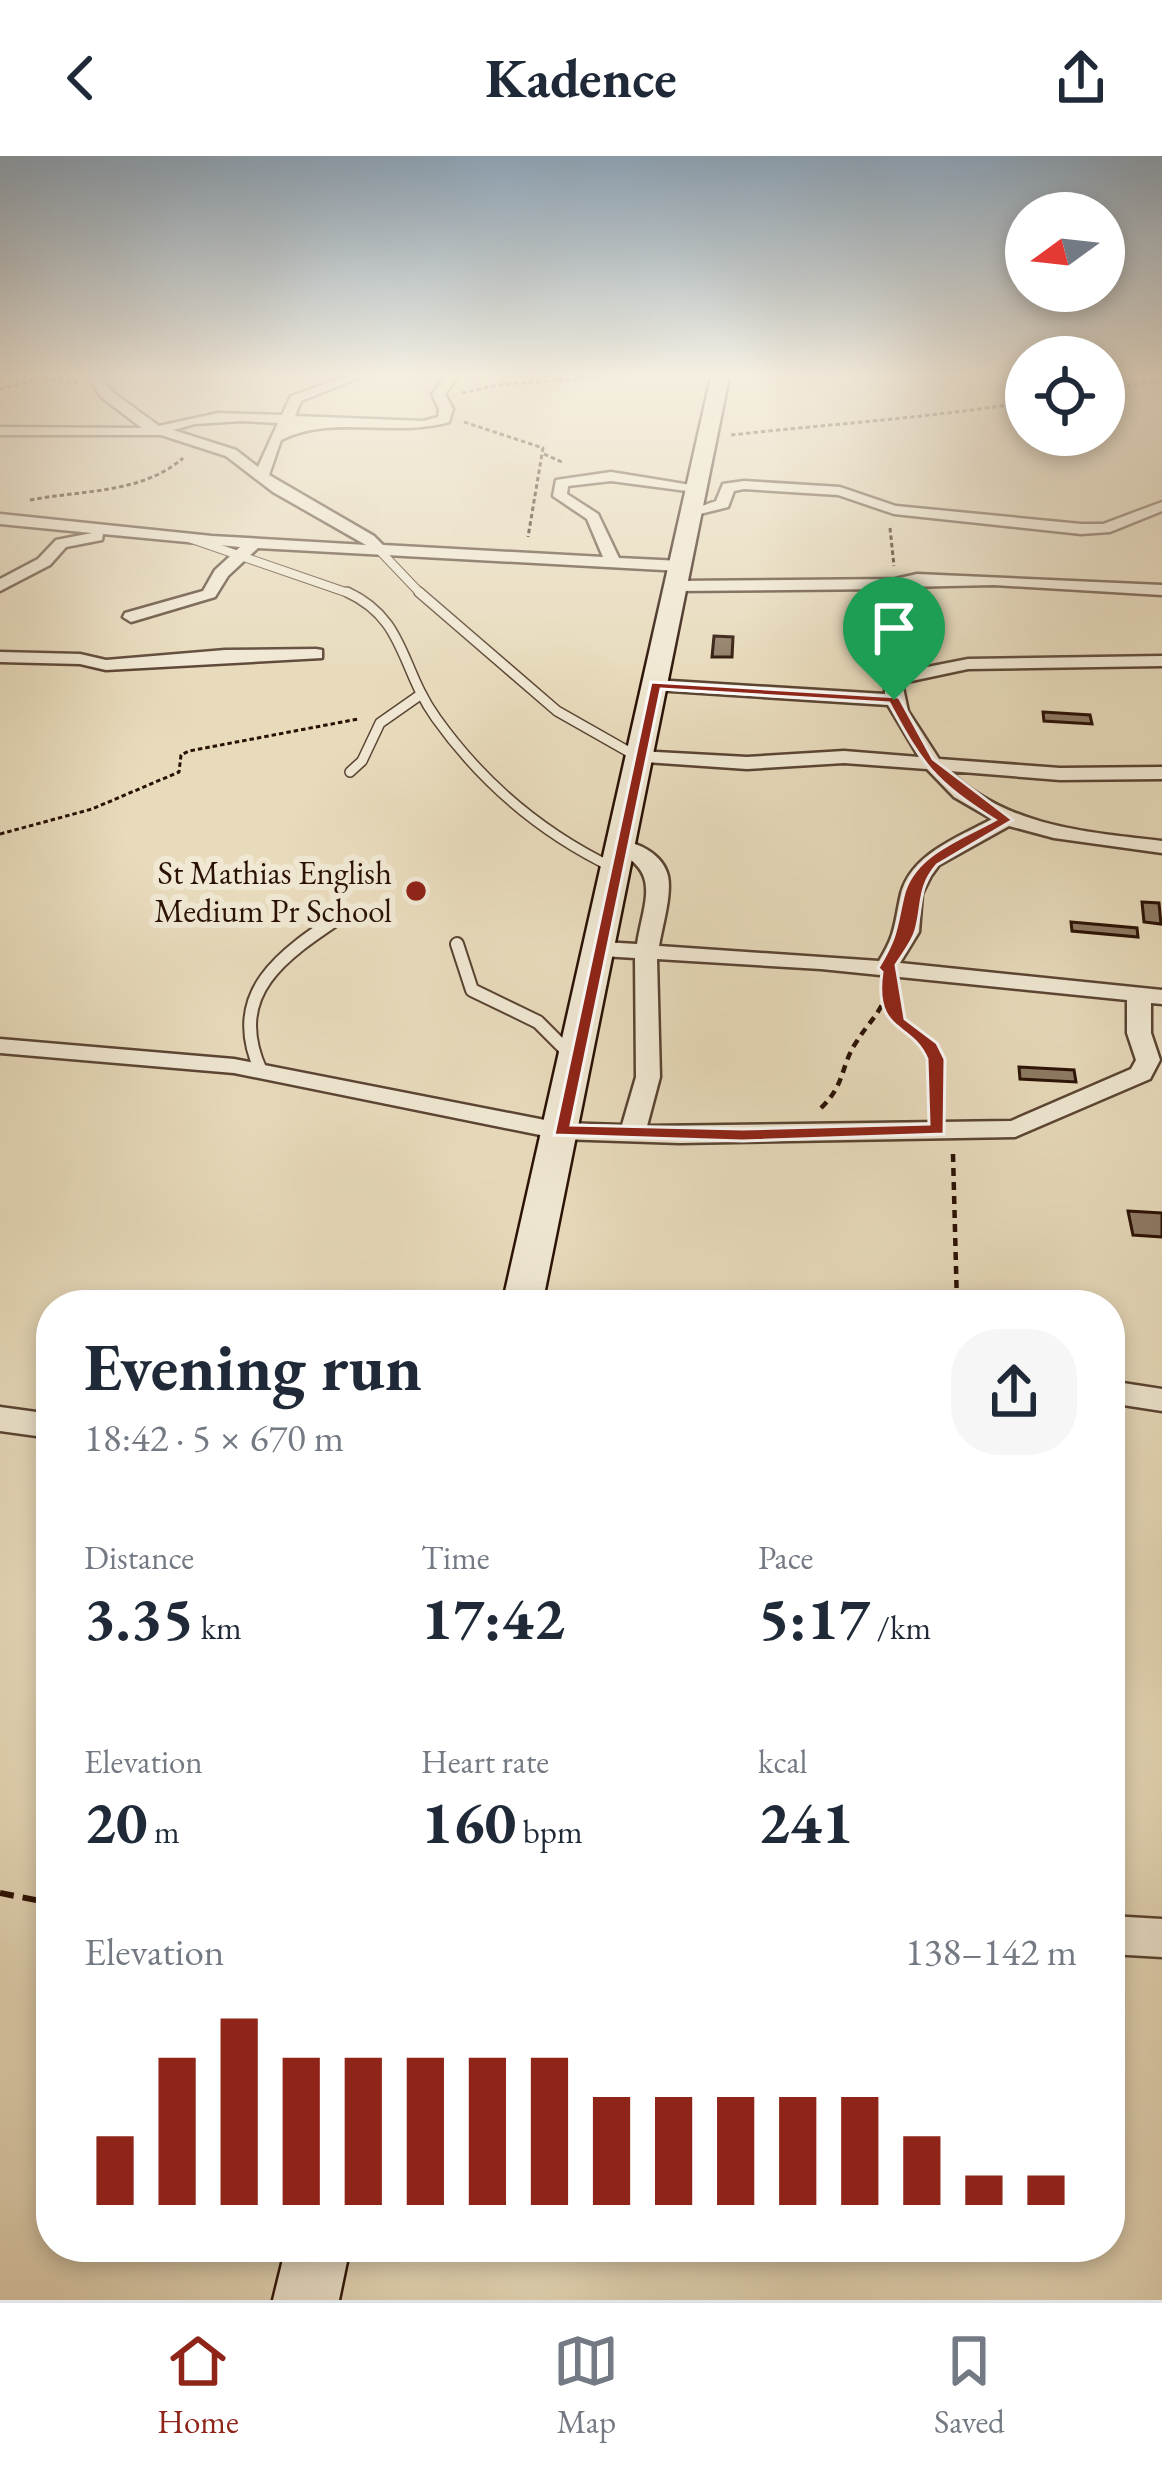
<!DOCTYPE html>
<meta charset="utf-8">
<style>
:root{--surface:#fff;--page:#f6f6f7;--text:#1f2937;--muted:#747a83;--line:#e0e1e3;--accent:#8f2418}
body{margin:0;font-family:"EB Garamond",serif;background:var(--page);color:var(--text);height:100vh;display:flex;flex-direction:column;font-size:45px;white-space:nowrap}
*{box-sizing:border-box;margin:0}
p{font-size:39px;color:var(--muted)}
.icon{flex:none;width:66px;height:66px;fill:none;stroke:currentColor;stroke-width:2;stroke-linecap:round;stroke-linejoin:round}
.map{position:relative;flex:1;overflow:hidden}
.details{position:absolute;left:36px;top:1134px;width:1089px;height:972px;display:flex;flex-direction:column;background:var(--surface);border-radius:48px;box-shadow:0 6px 18px #0003}
.details>*{flex:none}
.needle{width:78px;rotate:255deg}
.controls{position:absolute;left:1005px;top:36px;display:grid;gap:24px}
.controls a{display:grid;place-items:center;width:120px;height:120px;border-radius:50%;background:var(--surface);box-shadow:0 6px 18px #0003;font-size:60px}
.pin{position:absolute;display:grid;place-items:center;width:102px;height:102px;color:#fff;margin:-123px -51px;border-radius:50% 50% 50% 0;rotate:-45deg;box-shadow:0 0 12px #0007}
.pin .icon{rotate:45deg}
.round{display:grid;place-items:center;flex:none;width:126px;height:126px;border-radius:48px;background:var(--page)}
.head{display:flex;align-items:center;justify-content:space-between;height:204px;padding:0 48px}
h1{font-size:66px;font-weight:700;line-height:90px}
.stats{display:grid;grid-template-columns:repeat(3,1fr);gap:18px;height:204px;padding:12px 48px}
.stats div{display:grid;align-content:center}
.stats b{font-size:60px;font-weight:700}
.stats small{font-size:33px;font-weight:400}
.stats p{font-size:33px}
.chart{height:336px;padding:24px 48px}
.chart p{display:flex;justify-content:space-between}
.chart svg{width:100%;height:216px;margin-top:12px;stroke:var(--accent);stroke-width:6}
header{display:flex;justify-content:space-between;align-items:center;height:156px;padding:0 48px;background:var(--surface);font-size:54px;font-weight:700}
.menu{display:flex;justify-content:space-around;align-items:center;height:168px;border-top:3px solid var(--line);background:var(--surface);font-size:33px;color:var(--muted)}
.menu a{display:grid;justify-items:center;gap:6px}
.menu .active{color:var(--accent)}
.map>svg:first-child{display:block}
.building{fill:#8d7a64;stroke:#2a1105;stroke-width:3}
.lines{fill:none;stroke-linecap:round;stroke-linejoin:round}
.service-far2-casing{stroke:#5a4433;stroke-width:10}
.service-far1-casing{stroke:#5a4433;stroke-width:12}
.service-casing{stroke:#5a4433;stroke-width:16}
.minor-casing{stroke:#5a4433;stroke-width:5}
.secondary-casing{stroke:#2a1105;stroke-width:5}
.path-far2{stroke:#2a1105;stroke-width:3;stroke-dasharray:4.5 3;stroke-linecap:butt}
.path-far1{stroke:#2a1105;stroke-width:4.5;stroke-dasharray:8 6;stroke-linecap:butt}
.path{stroke:#2a1105;stroke-width:6;stroke-dasharray:14 9;stroke-linecap:butt}
.service-far2{stroke:#f0e8d3;stroke-width:8}
.service-far1{stroke:#f0e8d3;stroke-width:9}
.service{stroke:#f0e8d3;stroke-width:12}
.minor{fill:#f0e8d3;fill-rule:evenodd}
.secondary{fill:#f0e8d3;fill-rule:evenodd}
.route{fill:#8f2418;stroke:#fff;stroke-width:3;fill-rule:evenodd}
.poi-dot{fill:#8f2418;stroke:#f0e8d3;stroke-width:4.5}
.labels{text-anchor:middle;stroke-width:12;stroke-linejoin:round;paint-order:stroke}
.far-poi-label{font-size:33px;fill:#2a1105;stroke:#f0e8d3;text-anchor:end}
</style>
<header><svg class="icon" aria-label="back" viewBox="0 0 24 24"><path d="M15 5l-7 7 7 7"/></svg>Kadence<svg class="icon" aria-label="share" viewBox="0 0 24 24"><path d="M12 15V3M7 8l5-5 5 5M5 13v7h14v-7"/></svg></header>
<div class="map">
<svg width="1162" height="2144" viewBox="0 0 1162 2144">
<rect width="100%" height="100%" fill="#e8dbbc"/>
<filter id="stains"><feTurbulence type="fractalNoise" baseFrequency=".00167" numOctaves="4"/><feColorMatrix values="0 0 0 0 .2 0 0 0 0 .09 0 0 0 0 .02 0 0 0 .5 -.17"/></filter>
<radialGradient id="worn" r=".72"><stop offset=".6" stop-color="#630" stop-opacity="0"/><stop offset="1" stop-color="#630" stop-opacity=".3"/></radialGradient>
<g class="building">
<path d="M714 480 733 481 732 501H712Z"/>
<path d="M1043 556 1090 559 1092 568 1044 565Z"/>
<path d="M1142 746 1159 747 1161 768 1144 766Z"/>
<path d="M1071 766 1137 772 1138 781 1072 775Z"/>
<path d="M1019 911 1074 914 1076 926 1020 923Z"/>
<path d="M1128 1055 1162 1057V1081L1133 1079Z"/>
</g>
<g class="lines">
<g class="service-far2-casing">
<g id="service-far2">
<path d="M189 382 354 439"/>
<path d="M380 395 422 439"/>
</g>
</g>
<g class="service-far1-casing">
<g id="service-far1">
<path d="M347 436C406 463 400 512 436 562 483 628 541 677 614 712"/>
<path d="M419 436 557 555 638 601"/>
<path d="M350 616 362 605 380 567 420 539"/>
</g>
</g>
<g class="service-casing">
<g id="service">
<path d="M457 788 472 834 538 866 570 898"/>
<path d="M261 915C225 836 284 798 344 758"/>
</g>
</g>
<g class="minor-casing">
<g id="minor">
<path d="M89 221H101L111 235 159 270 218 257 282 259 291 240 344 221H361L301 245 295 260 423 265 438 261 439 253 432 238 445 221H457L445 238 453 253 449 266C393 282 333 258 281 284L269 319 374 380 383 389 603 401 587 363 553 340 556 324 611 316 697 330 704 334 702 337 611 325 568 330 567 338 598 358 619 402 681 405 689 410 681 415 258 392 228 420 215 441 131 466 123 461 125 457 203 435 215 414 240 391 103 378 102 384 66 391 50 409 0 435V423L38 403 56 384 92 377 0 368V358L212 380 366 389 273 336 226 300 161 279H0V271L142 272 101 241ZM242 265 278 267 258 311 236 294 173 274 195 268Z"/>
<path d="M744 325 840 331 896 350 1081 368H1103L1162 346V355L1110 376 1081 378 894 358 838 339 744 333 734 335 728 351 692 360 685 356 716 345 723 328Z"/>
<path d="M917 418 1162 429V439L994 429 903 431 902 516 968 503 1162 500V510L968 513 902 527 908 555 939 603 1060 612 1162 611V623L1060 624 949 615C1008 671 1085 676 1162 685V697L1054 682 1009 670 939 709 931 720 922 738 919 776 900 807 1162 834V848L1151 847V877L1160 904 1150 923 1015 981 680 987 560 983 234 917 0 897V883L234 903 560 967 622 969 636 921 635 802 602 800 591 793 602 786 637 788C644 744 662 716 614 694V686C635 683 663 698 668 720 672 739 662 771 659 790L879 805C895 779 894 771 900 742 908 699 957 682 992 663L954 641 927 613 844 607 747 613 631 605V597L638 595 747 601 844 595 919 601 888 549 655 534 646 529 655 524 885 538 888 433 676 435 668 430 676 425 895 423ZM657 803 821 813 1127 844V877L1136 904 1131 913 1011 965 647 970 660 921Z"/>
<path d="M316 493 322 494V502L106 514 80 508 0 506V496L80 498 106 504 225 494Z"/>
<path d="M1110 1225 1162 1233V1255L1110 1247Z"/>
<path d="M0 1251 51 1258V1282L0 1275Z"/>
<path d="M1110 1760 1162 1763V1801L1110 1798Z"/>
</g>
</g>
<g class="secondary-casing">
<g id="secondary">
<path d="M711 221H729L542 1149H502Z"/>
<path d="M286 2091H350L339 2144H273Z"/>
</g>
</g>
<g class="path-far2">
<path d="M0 233 38 223 79 227"/>
<path d="M1104 233 1162 225"/>
<path d="M462 237 498 229 601 221"/>
<path d="M464 266 543 292 528 381"/>
<path d="M731 279C830 268 928 262 1026 246"/>
<path d="M544 298 564 307"/>
<path d="M30 344C81 334 142 338 183 302"/>
<path d="M890 372 894 410"/>
<path d="M0 678 92 653 179 616 181 599 189 595 358 563"/>
</g>
<g class="path-far1">
<path d="M890 838C901 880 911 865 931 891 942 905 937 934 937 951"/>
<path d="M821 952C846 928 840 910 857 885 868 867 881 857 887 836"/>
<path d="M953 998 957 1149"/>
</g>
<path class="path" d="M0 1737 51 1747"/>
<use href="#service-far2" class="service-far2"/>
<use href="#service-far1" class="service-far1"/>
<use href="#service" class="service"/>
<use href="#minor" class="minor"/>
<use href="#secondary" class="secondary"/>
</g>
<linearGradient id="sky" x2="0" y2="1"><stop stop-color="#8ea8be"/><stop offset="0.42" stop-color="#f5efe1"/><stop offset="1" stop-color="#f5efe1" stop-opacity="0"/></linearGradient>
<rect width="1162" height="521" fill="url(#sky)"/>
<path class="route" d="M651 526 899 541 933 603 1013 664 937 709C918 731 923 748 916 774 913 786 902 799 896 809L905 863 937 887 945 903 944 978 742 985 554 979ZM661 533 889 547C923 610 934 625 995 664 961 683 912 699 903 741 895 776 897 780 878 812L882 816C873 878 912 866 927 903L929 968 742 973 571 969Z"/>
<circle class="poi-dot" cx="416" cy="735" r="12"/>
<g class="labels">
<g class="far-poi-label">
<text x="392" y="728">St Mathias English<tspan x="392" dy="38">Medium Pr School</tspan></text>
</g>
</g>
<rect width="100%" height="100%" filter="url(#stains)"/>
<rect width="100%" height="100%" fill="url(#worn)"/>
</svg>
<div class="controls">
<a><svg class="needle" viewBox="-14 -14 28 28"><path d="M0-13l5 13h-10z" fill="#e53935"/><path d="M0 13l5-13h-10z" fill="#747a83"/></svg></a>
<a><svg class="icon" aria-label="locate" viewBox="0 0 24 24"><circle cx="12" cy="12" r="6"/><path d="M12 2v4M12 18v4M2 12h4M18 12h4"/></svg></a>
</div>
<div class="pin" style="left:894px;top:544px;background:#1e9e55"><svg class="icon" aria-label="arrive" viewBox="0 0 24 24"><path d="M6 21V4h12l-3 4 3 4H6"/></svg></div>
<section class="details">
<div class="head"><div><h1>Evening run</h1><p>18:42 · 5 × 670 m</p></div><a class="round"><svg class="icon" aria-label="share" viewBox="0 0 24 24"><path d="M12 15V3M7 8l5-5 5 5M5 13v7h14v-7"/></svg></a></div>
<div class="stats">
<div><p>Distance</p><b>3.35<small> km</small></b></div>
<div><p>Time</p><b>17:42</b></div>
<div><p>Pace</p><b>5:17<small> /km</small></b></div>
</div>
<div class="stats">
<div><p>Elevation</p><b>20<small> m</small></b></div>
<div><p>Heart rate</p><b>160<small> bpm</small></b></div>
<div><p>kcal</p><b>241</b></div>
</div>
<div class="chart"><p><span>Elevation</span>138–142 m</p>
<svg viewBox="0 0 160 44" preserveAspectRatio="none"><path d="M5 44V30M15 44V14M25 44V6M35 44V14M45 44V14M55 44V14M65 44V14M75 44V14M85 44V22M95 44V22M105 44V22M115 44V22M125 44V22M135 44V30M145 44V38M155 44V38"/></svg>
</div>
</section>
</div>
<nav class="menu">
<a class="active"><svg class="icon" aria-label="home" viewBox="0 0 24 24"><path d="M3 11l9-7 9 7M6 9v11h12V9"/></svg>Home</a>
<a><svg class="icon" aria-label="map" viewBox="0 0 24 24"><path d="M3 6l6-2 6 2 6-2v14l-6 2-6-2-6 2zM9 4v14M15 6v14"/></svg>Map</a>
<a><svg class="icon" aria-label="saved" viewBox="0 0 24 24"><path d="M7 4h10v16l-5-4-5 4z"/></svg>Saved</a>
</nav>
